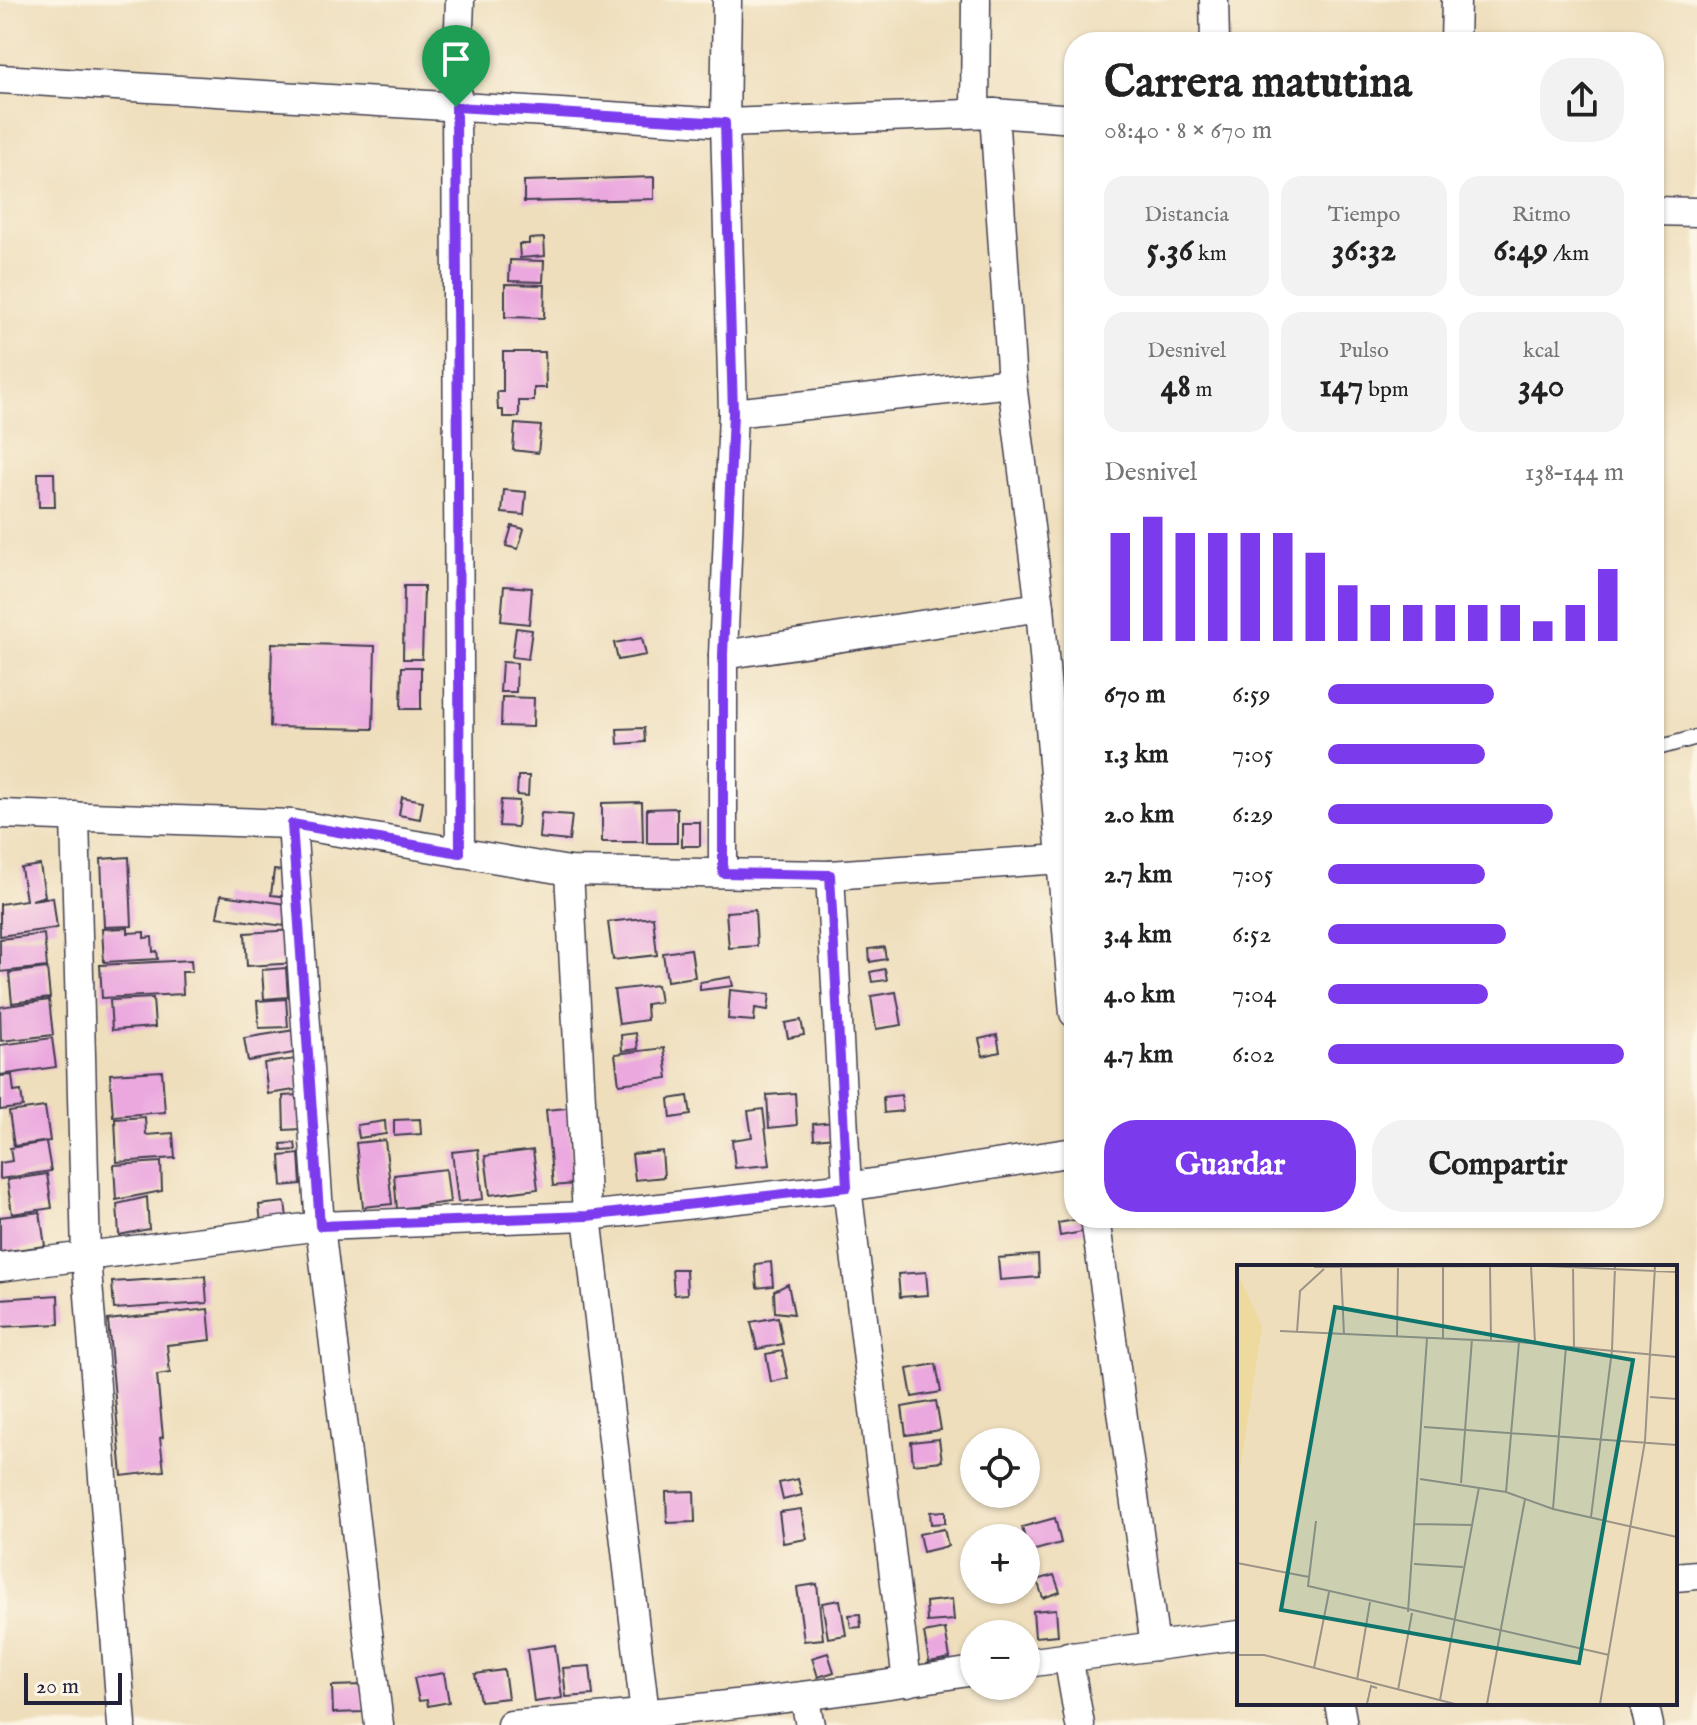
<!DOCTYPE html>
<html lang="es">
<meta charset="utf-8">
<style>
:root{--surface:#fff;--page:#f2f2f2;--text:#222;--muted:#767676;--accent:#7c3aed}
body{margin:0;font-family:"IM FELL English",serif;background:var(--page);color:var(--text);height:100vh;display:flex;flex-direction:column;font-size:30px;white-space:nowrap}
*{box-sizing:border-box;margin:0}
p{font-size:26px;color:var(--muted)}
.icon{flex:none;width:44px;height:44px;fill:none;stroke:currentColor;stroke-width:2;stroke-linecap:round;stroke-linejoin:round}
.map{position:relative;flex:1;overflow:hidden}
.sheet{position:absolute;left:1064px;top:32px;width:600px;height:1196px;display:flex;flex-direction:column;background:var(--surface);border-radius:32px;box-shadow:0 2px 6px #0004}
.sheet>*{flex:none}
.tools{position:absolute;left:960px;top:1428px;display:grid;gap:16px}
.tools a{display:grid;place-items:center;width:80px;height:80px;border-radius:50%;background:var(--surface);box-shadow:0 2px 6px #0004;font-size:40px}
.scale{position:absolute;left:24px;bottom:20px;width:98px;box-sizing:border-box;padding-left:8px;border:4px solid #22223b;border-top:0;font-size:22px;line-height:28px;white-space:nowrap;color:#22223b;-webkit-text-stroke:6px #fcf5e5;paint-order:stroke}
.pin{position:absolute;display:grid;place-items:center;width:68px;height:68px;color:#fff;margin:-82px -34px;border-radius:50% 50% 50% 0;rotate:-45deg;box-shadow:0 0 8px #0007}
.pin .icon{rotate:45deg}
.round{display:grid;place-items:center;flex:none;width:84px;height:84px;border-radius:32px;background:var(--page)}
.overview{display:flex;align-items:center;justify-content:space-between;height:136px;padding:0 40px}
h1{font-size:44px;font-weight:800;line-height:60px}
.stats{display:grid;grid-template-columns:repeat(3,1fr);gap:12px;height:136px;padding:8px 40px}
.stats div{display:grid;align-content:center;border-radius:20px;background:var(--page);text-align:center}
.stats b{font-size:34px;font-weight:800}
.stats small{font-size:22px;font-weight:400}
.stats p{font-size:22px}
.chart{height:224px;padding:16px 40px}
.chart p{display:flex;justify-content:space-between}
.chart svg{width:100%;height:144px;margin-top:8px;stroke:var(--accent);stroke-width:6}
.action{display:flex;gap:16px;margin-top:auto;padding:16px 40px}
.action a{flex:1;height:92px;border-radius:32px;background:var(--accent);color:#fff;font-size:32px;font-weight:800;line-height:92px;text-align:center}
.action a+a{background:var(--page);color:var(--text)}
ul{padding:0 40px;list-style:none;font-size:26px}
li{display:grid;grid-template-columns:128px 96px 1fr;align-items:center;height:60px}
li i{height:20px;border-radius:10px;background:var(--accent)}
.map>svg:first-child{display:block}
.building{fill:#eba8df}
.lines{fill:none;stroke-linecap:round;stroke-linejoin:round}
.lane-casing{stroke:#413e4e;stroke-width:17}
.street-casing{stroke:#413e4e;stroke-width:31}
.lane{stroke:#fff;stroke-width:14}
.street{stroke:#fff;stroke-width:28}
.route-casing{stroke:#fff;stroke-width:16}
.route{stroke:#7c3aed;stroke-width:10}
.inset-road{fill:none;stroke:#9c9388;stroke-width:2}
.view{fill:#0f766e;fill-opacity:0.15;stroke:#0f766e;stroke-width:4}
.inset-edge{fill:none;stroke:#22223b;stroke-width:4}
</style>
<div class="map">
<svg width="1697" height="1725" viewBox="0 0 1697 1725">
<rect width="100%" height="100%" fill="#fcf5e5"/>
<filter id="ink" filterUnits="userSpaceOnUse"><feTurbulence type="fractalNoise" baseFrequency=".0125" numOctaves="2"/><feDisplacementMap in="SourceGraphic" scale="16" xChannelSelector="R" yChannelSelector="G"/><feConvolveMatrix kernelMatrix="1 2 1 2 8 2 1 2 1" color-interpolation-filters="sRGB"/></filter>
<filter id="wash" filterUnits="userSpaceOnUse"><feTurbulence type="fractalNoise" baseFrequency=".006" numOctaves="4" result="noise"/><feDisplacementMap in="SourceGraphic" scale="32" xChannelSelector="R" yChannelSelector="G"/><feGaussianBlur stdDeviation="1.8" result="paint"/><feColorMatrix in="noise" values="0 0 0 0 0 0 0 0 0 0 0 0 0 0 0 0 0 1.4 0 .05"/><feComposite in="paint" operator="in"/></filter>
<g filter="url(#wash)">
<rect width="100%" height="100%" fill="#eedebc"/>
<g id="blocks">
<g class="building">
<path d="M654 177V199L524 202V181Z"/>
<path d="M544 238 545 256 520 258 519 244H529V239Z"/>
<path d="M510 260 544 261 543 282 509 281Z"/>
<path d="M505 284 545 285 544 318 505 317Z"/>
<path d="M503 352H545L546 388H534V401H519V417H503V410H498L497 392H503Z"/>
<path d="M515 424 541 426 538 453 513 450Z"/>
<path d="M38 473H54L55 507H39Z"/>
<path d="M504 490 526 492 524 515 502 513Z"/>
<path d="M512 526 524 529 518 549 506 546Z"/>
<path d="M404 586H424L422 659H403Z"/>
<path d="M504 586 532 588 529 624 501 621Z"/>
<path d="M516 628 532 630 528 659 512 657Z"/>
<path d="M642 638 646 655 618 660 614 643Z"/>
<path d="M272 643 375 646 373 729 270 727Z"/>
<path d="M502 662 517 663 516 692H500Z"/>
<path d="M402 667H421V709H401Z"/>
<path d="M502 697 534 698 533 727 501 726Z"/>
<path d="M644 728 645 742 618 744 617 729Z"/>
<path d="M518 776H529L528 796 517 795Z"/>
<path d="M402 797 423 801 420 819 399 815Z"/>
<path d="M501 800 519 801 517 827 499 826Z"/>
<path d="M642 802 643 842H602V803Z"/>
<path d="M677 808V843H647V809Z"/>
<path d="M541 813 572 815 569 841 539 838Z"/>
<rect x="682" y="822" width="18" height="24"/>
<path d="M129 857 132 926 104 927 101 859Z"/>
<path d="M40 865 45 896 32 900 53 897 57 928 0 936V904L26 900 21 868Z"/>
<path d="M274 870 291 872 289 897 271 895Z"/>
<path d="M221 895 287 904 284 926 217 917Z"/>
<path d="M755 910 757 946 729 948 726 912Z"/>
<path d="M653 917 657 955 613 960 608 922Z"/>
<path d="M128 928V933L144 932V938L152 937 153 952 157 951 158 959 104 962 102 929Z"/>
<path d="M295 930 297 963 247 966 245 933Z"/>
<path d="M44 934 47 967 0 972V939Z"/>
<path d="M884 947 886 959 870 962 869 949Z"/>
<path d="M691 949 695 977 667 981 663 953Z"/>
<path d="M191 960 192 972H182L183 994 102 998 100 965Z"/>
<path d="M47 968 50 998 12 1003 9 973Z"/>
<path d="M286 968 288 997 264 999 262 970Z"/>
<path d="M885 969 887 980 872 982 870 972Z"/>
<path d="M731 977 733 986 700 990V982Z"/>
<path d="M657 985 660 1002 646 1004 647 1020 619 1024 614 990Z"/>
<path d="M730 990 770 994 768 1010 755 1008 754 1021 728 1019Z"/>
<path d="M896 992 902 1025 876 1029 871 996Z"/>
<path d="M153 998 155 1027 112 1030 110 1000Z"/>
<path d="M286 999 288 1027 259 1028 257 1001Z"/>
<path d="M49 1000 53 1035 1 1041 0 1007Z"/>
<path d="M801 1020 804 1035 788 1038 785 1023Z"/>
<path d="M295 1030 299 1052 248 1061 244 1038Z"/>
<path d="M636 1033 638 1049 622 1051 621 1035Z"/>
<path d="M997 1035 1000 1052 983 1056 979 1039Z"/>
<path d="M52 1038 56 1067 0 1075V1045Z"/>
<path d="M664 1048 668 1078 619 1084 615 1054Z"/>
<path d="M296 1059 301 1089 268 1094 264 1063Z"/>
<path d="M162 1071 165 1112 113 1116 110 1074Z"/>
<path d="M12 1075 14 1092 21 1091 23 1107 0 1110V1076Z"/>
<path d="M795 1093 797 1125 769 1128 767 1095Z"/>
<path d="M300 1095 302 1129 284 1130 283 1096Z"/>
<path d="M901 1095 903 1111 884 1113 883 1097Z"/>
<path d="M688 1096 691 1115 671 1118 669 1099Z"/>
<path d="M45 1107 50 1141 14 1146 9 1112Z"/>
<path d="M567 1108 574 1184 553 1186 546 1110Z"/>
<path d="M763 1109 770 1165 735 1168 732 1140 752 1137 748 1111Z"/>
<path d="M145 1117 146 1135 173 1133 175 1158 117 1162 115 1119Z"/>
<path d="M420 1119 421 1134 394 1136V1120Z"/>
<path d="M385 1121 386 1134 359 1138 357 1125Z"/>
<path d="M835 1122 836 1137 814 1139 813 1124Z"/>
<path d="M385 1140 392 1204 363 1207 356 1143Z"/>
<path d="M46 1142 51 1171 0 1179V1163L12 1161 10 1148Z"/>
<path d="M295 1143 296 1150 282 1151 281 1144Z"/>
<path d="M478 1149 483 1199 458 1202 452 1152Z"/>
<path d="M533 1150 538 1189 490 1195 485 1156Z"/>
<path d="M662 1151 664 1177 635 1180 632 1154Z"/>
<path d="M299 1154 301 1184 282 1186 280 1156Z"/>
<path d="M161 1162 162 1191 116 1200 114 1165Z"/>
<path d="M446 1169 450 1202 397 1209 394 1175Z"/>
<path d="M47 1174 52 1208 12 1214 7 1180Z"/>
<path d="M147 1197 149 1229 119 1235 117 1204Z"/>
<path d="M285 1202 287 1218 261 1223 259 1205Z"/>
<path d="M40 1212 45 1246 0 1252V1217Z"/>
<path d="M1086 1218 1088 1231 1060 1236 1058 1223Z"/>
<path d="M1038 1255 1039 1277 1000 1280 998 1258Z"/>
<path d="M771 1262 773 1286 757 1288 755 1264Z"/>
<path d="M672 1269H686L687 1294 674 1295Z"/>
<path d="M926 1272 928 1295 900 1297 898 1274Z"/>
<path d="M205 1276 207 1303 114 1309 112 1282Z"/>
<path d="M788 1284 794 1314 775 1312 774 1291Z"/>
<path d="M58 1295 59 1324 0 1327V1299Z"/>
<path d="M208 1309 211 1340 167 1345 170 1373 157 1375 163 1437 160 1438 164 1471 122 1476 108 1320Z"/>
<path d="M778 1317 783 1344 757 1349 751 1322Z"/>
<path d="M782 1351 788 1378 771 1382 766 1354Z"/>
<path d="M936 1364 941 1392 912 1397 907 1369Z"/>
<path d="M936 1401 941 1430 906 1435 902 1407Z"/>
<path d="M939 1439 942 1461 913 1464 911 1442Z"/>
<path d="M798 1479 802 1495 783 1500 779 1483Z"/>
<path d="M694 1491 695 1522 667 1523 666 1492Z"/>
<path d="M801 1509 807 1539 783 1543 779 1512Z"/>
<path d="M945 1511V1523L931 1524 930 1512Z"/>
<path d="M1055 1518 1061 1543 1028 1552 1022 1527Z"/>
<path d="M944 1529 948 1546 923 1552 919 1534Z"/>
<path d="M1054 1575 1060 1592 1043 1598 1037 1580Z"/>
<path d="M817 1584 823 1639 804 1641 797 1587Z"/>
<path d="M952 1599 954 1620 927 1622 926 1602Z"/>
<path d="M840 1600 846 1635 828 1638 822 1603Z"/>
<path d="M1056 1609 1058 1635 1035 1637 1033 1611Z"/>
<path d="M860 1614 861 1627 851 1628 849 1615Z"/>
<path d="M945 1629 950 1658 929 1662 924 1633Z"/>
<path d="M555 1645 562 1698 534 1702 527 1649Z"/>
<path d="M828 1653 834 1672 818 1677 812 1658Z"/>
<path d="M590 1666 593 1695 566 1697 563 1668Z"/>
<path d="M504 1670 508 1698 480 1701 475 1674Z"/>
<path d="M444 1673 449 1702 428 1706 427 1700 419 1701 414 1678Z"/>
<path d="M362 1685 364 1712 333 1713 332 1686Z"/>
</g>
</g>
</g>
<g filter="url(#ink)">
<use href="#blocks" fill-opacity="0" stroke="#413e4e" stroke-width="2"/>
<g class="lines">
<g class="lane-casing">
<path id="lane" d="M1654 749 1697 737"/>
</g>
<g class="street-casing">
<g id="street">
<path d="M1214 0 1215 42"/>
<path d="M1455 42 1456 0"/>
<path d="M0 79 725 123 994 113 1074 119"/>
<path d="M975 113 976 0"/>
<path d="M994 113 1012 383 1040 607 1074 1013"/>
<path d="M1654 211 1697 212"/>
<path d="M733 413 1012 383"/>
<path d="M723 655 1040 607"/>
<path d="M0 814 292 824 569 871 830 875 1061 859"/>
<path d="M75 816 86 1256 122 1725"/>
<path d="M292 824 320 1226 379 1725"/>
<path d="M460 853 456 107 460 0"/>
<path d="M569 871 587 1216 645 1714"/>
<path d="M723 873V655L733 413 725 123 727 0"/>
<path d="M830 875 847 1187 907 1682"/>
<path d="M1095 1218 1155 1646"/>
<path d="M0 1267 320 1226 587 1216 847 1187 1074 1152"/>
<path d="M1675 1577 1697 1575"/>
<path d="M1068 1656 1080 1725"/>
<path d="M1026 1663 1239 1635"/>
<path d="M804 1696 810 1725"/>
<path d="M1339 1703 1343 1725"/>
<path d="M1644 1703 1649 1725"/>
<path d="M511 1725C666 1714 821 1696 974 1671"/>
</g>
</g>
<use href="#lane" class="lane"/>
<use href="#street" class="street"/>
</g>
</g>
<g class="lines" filter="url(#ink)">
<g class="route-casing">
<path id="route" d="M456 107 725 123 733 413 723 655V873L830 875 847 1187 587 1216 320 1226 292 824 460 853Z"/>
</g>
<use href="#route" class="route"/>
</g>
<g transform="translate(1237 1265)">
<rect width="440" height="440" fill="#eedebc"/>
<path d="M0 7 25 61 0 224Z" fill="#eeda9e"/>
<path class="inset-road" d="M253 1 254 75M294 1 298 78M309 1 440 7M336 1 337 82M77 2 290 1M104 3 107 70M43 66 282 77 440 92M60 67 63 26 87 4M160 72 161 1M206 74V1M413 132 440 134M187 162 440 180M183 214 269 227 316 244 440 272M224 218 235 74M269 227 282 77M316 244 329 81M354 252 375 85 378 1M79 256 71 321 372 390M178 259 236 260M0 298 72 312M177 299 226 302M171 347 190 73M0 390H27L218 439M77 403 92 327M120 415 133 337M161 425 175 348M203 435 242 222M130 439 134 421 140 423M250 439 288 234M363 439 408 176 418 1"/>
<path class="view" d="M98 42 396 95 342 398 44 345Z"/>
<rect width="440" height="440" class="inset-edge"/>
</g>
</svg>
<div class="tools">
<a><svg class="icon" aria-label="locate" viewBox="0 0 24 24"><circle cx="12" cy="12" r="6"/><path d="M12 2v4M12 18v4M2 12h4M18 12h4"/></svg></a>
<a>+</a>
<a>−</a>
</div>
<div class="scale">20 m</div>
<div class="pin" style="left:456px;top:107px;background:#1e9e55"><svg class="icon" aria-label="arrive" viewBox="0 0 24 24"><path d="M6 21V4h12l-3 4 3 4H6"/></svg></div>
<section class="sheet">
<div class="overview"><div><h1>Carrera matutina</h1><p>08:40 · 8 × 670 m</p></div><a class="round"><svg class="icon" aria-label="share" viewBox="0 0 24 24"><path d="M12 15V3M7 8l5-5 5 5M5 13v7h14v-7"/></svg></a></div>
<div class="stats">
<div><p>Distancia</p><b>5.36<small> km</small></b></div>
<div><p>Tiempo</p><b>36:32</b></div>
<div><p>Ritmo</p><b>6:49<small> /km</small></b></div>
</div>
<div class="stats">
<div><p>Desnivel</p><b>48<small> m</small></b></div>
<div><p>Pulso</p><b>147<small> bpm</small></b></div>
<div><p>kcal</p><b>340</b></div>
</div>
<div class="chart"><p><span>Desnivel</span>138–144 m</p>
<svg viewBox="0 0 160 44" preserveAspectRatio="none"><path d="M5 44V11M15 44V6M25 44V11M35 44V11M45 44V11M55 44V11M65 44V17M75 44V27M85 44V33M95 44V33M105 44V33M115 44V33M125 44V33M135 44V38M145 44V33M155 44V22"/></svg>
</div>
<ul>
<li><b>670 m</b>6:59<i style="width:56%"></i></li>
<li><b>1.3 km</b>7:05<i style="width:53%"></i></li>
<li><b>2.0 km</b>6:29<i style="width:76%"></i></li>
<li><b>2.7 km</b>7:05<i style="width:53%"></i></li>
<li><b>3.4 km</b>6:52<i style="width:60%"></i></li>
<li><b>4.0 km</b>7:04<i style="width:54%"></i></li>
<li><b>4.7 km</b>6:02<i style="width:100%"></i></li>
</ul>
<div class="action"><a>Guardar</a><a>Compartir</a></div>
</section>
</div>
